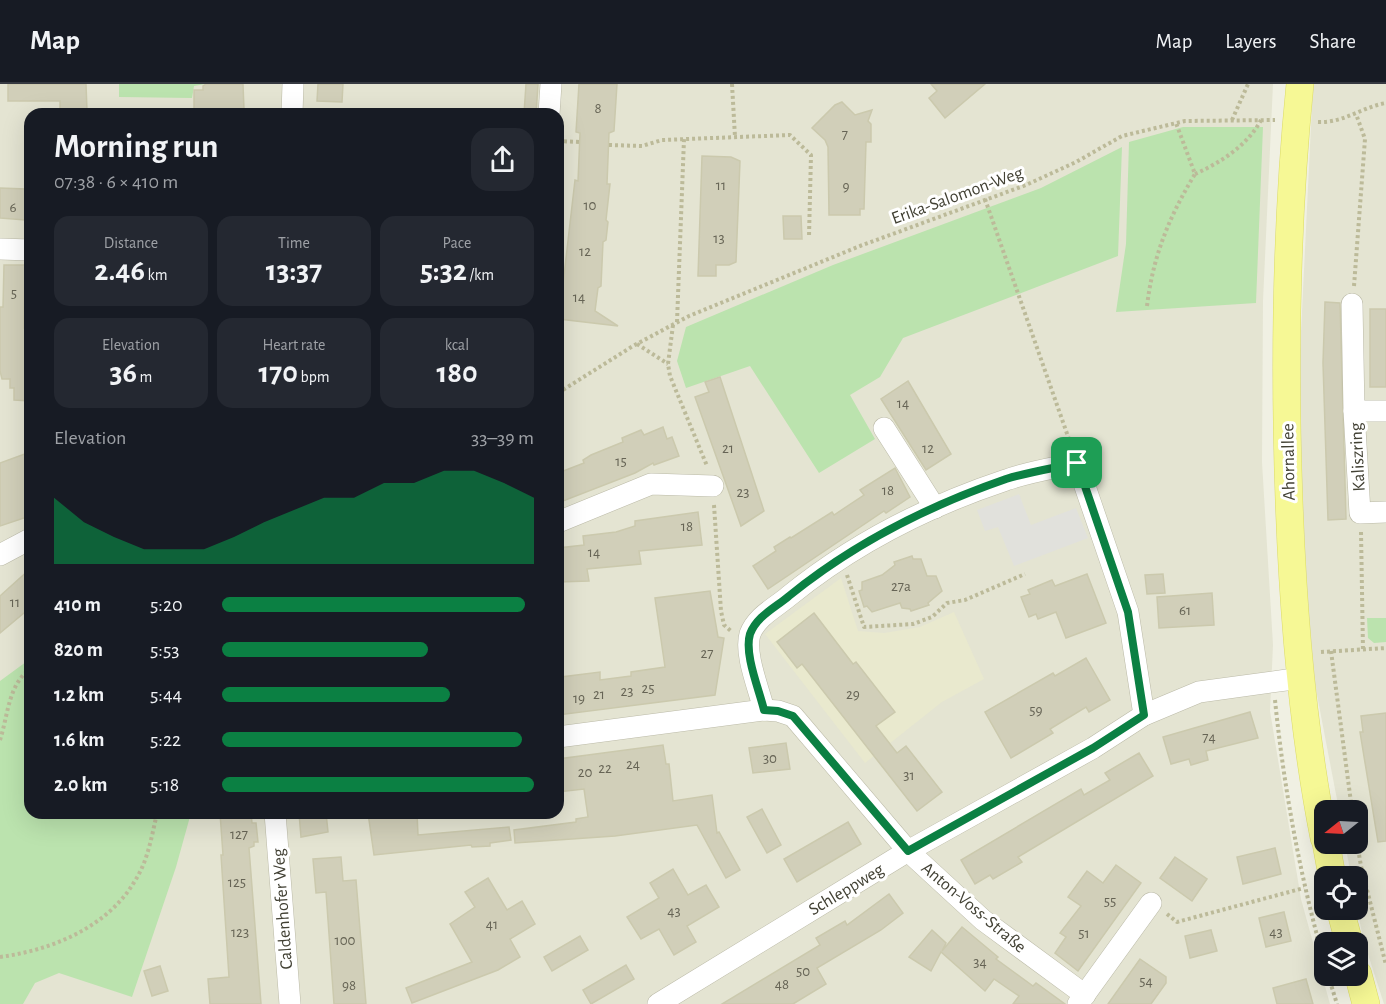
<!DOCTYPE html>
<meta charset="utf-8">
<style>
:root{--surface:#171b24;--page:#242831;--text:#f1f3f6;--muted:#9ea1a6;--line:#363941;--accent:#0b8043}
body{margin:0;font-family:"Alegreya Sans",sans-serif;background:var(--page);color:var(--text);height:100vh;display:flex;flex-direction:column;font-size:22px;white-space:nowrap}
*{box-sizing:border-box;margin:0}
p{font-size:20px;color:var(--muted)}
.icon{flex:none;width:33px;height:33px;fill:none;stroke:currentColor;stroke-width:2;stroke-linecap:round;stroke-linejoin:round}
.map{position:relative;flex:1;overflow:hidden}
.sheet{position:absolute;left:24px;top:24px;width:540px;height:711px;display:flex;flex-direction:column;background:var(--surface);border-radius:18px;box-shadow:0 6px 24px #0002}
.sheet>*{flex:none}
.needle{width:39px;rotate:252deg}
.controls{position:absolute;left:1314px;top:716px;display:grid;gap:12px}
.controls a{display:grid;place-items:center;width:54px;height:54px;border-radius:12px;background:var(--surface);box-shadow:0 6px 24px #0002;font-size:30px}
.pin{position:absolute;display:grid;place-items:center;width:51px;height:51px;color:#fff;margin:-26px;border-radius:12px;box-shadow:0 3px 9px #0006}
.round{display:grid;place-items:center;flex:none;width:63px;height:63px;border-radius:18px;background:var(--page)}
.head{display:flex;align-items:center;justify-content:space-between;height:102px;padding:0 30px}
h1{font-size:33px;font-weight:700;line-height:45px}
.stats{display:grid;grid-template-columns:repeat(3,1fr);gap:9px;height:102px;padding:6px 30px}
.stats div{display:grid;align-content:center;border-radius:15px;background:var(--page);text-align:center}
.stats b{font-size:30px;font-weight:700}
.stats small{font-size:16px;font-weight:400}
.stats p{font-size:16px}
.chart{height:168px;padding:12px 30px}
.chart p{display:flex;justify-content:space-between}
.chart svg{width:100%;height:108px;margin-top:6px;fill:var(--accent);opacity:.7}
ul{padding:0 30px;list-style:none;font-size:20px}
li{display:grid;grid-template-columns:96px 72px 1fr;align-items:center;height:45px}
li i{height:15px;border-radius:8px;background:var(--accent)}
header{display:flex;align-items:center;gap:36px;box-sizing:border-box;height:84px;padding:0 30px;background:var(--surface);border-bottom:2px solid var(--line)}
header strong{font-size:28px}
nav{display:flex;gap:33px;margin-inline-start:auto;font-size:21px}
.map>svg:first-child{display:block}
.residential{fill:#e4e4d2;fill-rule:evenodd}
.education{fill:#e9e9ce}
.green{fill:#bbe3ae}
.parking{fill:#e1e1dc}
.building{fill:#d1cfb9;stroke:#cbc9ad;stroke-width:1.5}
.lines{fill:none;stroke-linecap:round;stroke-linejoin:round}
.minor-casing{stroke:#bbbaa7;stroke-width:22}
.major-casing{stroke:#dbdb66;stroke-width:28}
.path{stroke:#bcba99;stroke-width:4;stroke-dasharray:3 3;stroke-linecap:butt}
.minor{stroke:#fff;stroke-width:21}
.major{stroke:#f6f895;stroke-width:27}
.route-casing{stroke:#fff;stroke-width:12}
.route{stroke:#0b8043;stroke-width:8}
.labels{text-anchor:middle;stroke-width:6;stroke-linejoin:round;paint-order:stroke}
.number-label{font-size:15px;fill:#666455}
.street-label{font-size:18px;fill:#424134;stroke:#fff}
</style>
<header>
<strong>Map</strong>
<nav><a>Map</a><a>Layers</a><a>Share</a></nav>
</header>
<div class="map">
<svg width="1386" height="920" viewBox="0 0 1386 920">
<rect width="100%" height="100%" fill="#f0f0e3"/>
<g class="residential">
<path d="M0 0H1273L1263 217 1262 378 1273 561 1270 627 1301 815 1330 920H0ZM30 30H558V729H30Z"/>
<path d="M1313 0H1386V920H1384L1364 858 1357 825 1358 792H1351L1345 759H1358V726H1339L1305 548 1298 310Z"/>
</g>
<path class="education" d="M841 494 858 547 884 549 920 543 954 528 984 595 942 618 865 679 765 550Z"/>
<g class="green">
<path d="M119 0H205L194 2 192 14 119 13Z"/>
<path d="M1183 43H1263L1256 219 1116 228 1126 160 1129 58Z"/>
<path d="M1122 63 1118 172 903 254 880 293 850 311 875 355 819 389 750 282 686 304 677 277 686 243 833 181 1041 104Z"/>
<path d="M1367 534H1386V558L1374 559 1368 554Z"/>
<path d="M30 575V729H191L176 783 132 913 59 889 35 899 23 920H0V597Z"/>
</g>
<path class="parking" d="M1019 410 1031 441 1076 424 1088 454 1014 482 998 443 985 447 977 426Z"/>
<g class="building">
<path d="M8 0H86L87 27H60V17H8Z"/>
<path d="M206 0H243L244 26H194V6H203V2Z"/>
<path d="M318 0H343L342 18 317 17Z"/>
<path d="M526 0H538L536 30H524Z"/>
<path d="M579 0H617L614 47 609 49 607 100H610L606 136 608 138 606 156 603 158 601 202 598 204 595 227 618 242 559 235 575 96 578 97 580 49 576 48Z"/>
<path d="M931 0H985L945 34 929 14 937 7Z"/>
<path d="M842 18 855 31 872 26 868 37 871 40V58H866L864 125H860V131H829L828 63 825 56 812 44 835 21Z"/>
<path d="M702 72 731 73 740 77 736 178 729 181H716V192H698Z"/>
<path d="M0 104 26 105 25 136 0 134Z"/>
<path d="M783 132H801L802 155H784Z"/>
<path d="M4 181H25L24 244H29L30 317 14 316V304H10V295H2L0 287V223H3Z"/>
<path d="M1325 218 1340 219 1346 435 1328 436 1323 279Z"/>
<rect x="1370" y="225" width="16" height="78"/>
<path d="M720 293 764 427 741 442 695 313 709 308 705 298Z"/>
<path d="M908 297 951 370 926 386 881 315Z"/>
<path d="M663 343 667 355 672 353 679 372 654 381 653 379 635 389 558 419V389L584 379 583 376 591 371 623 358 622 354 641 346 644 351Z"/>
<path d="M30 368V432L0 442V379Z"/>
<path d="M895 384 910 413 886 429 884 427 768 505 753 482 776 467 774 463 790 453 791 454 832 428 834 431 864 411 860 406Z"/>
<path d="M698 428 702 461 639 467 641 480 587 485 589 497 558 498V464L584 461 583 452 616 448 635 442V437Z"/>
<path d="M912 472 913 475H921L927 492H936L942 507 928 519 929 521 911 527 910 525 902 524 900 519 872 528 867 522 864 523 859 507 862 506V498L882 491 895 481 894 478Z"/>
<path d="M30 485V524L0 549V512Z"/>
<path d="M1087 490 1106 539 1066 554 1056 528 1038 535 1036 530 1029 533 1021 513 1030 510 1028 506 1052 496 1055 502Z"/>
<path d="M1163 490 1165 509 1147 510 1145 491Z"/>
<path d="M710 507 718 553 724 554 715 611 558 631V601H562L561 593 600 588V596L631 592V588L665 583 655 514Z"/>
<path d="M1212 509 1214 541 1159 544 1157 513Z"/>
<path d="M814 529 853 580 856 578 895 628 876 642 897 669 906 662 942 708 917 727 802 580 797 584 777 558Z"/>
<path d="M1086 574 1110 616 1089 628 1086 623 1050 645 1053 649 1011 674 985 628 1053 589 1055 592Z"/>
<path d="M1250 628 1258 654 1206 667 1208 676 1191 681 1189 675 1171 680 1163 653Z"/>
<path d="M1386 629V757L1378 758 1360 648H1363L1361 632Z"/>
<path d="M786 659 790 685 753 689 749 664Z"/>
<path d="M663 661 666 680H669L673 717 712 711 717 749 719 748 740 786 726 794 697 741 615 752 515 759 514 746 576 738V735L588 733 584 705 558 708V675Z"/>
<path d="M1139 669 1153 692 1018 773 1022 778 993 795 990 791 975 800 961 776 1081 705 1084 711 1110 696 1105 689Z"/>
<path d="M762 725 781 761 767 769 747 733Z"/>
<path d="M220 729H251L252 739H256L258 758H254V762L249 764 261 920H210L208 895 229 893 221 771H223Z"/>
<path d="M299 729H326L328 748 301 753Z"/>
<path d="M368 729H417L418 751 509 743 511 756 490 759V762L472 763 471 761 374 771Z"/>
<path d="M848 738 861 760 797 798 784 775Z"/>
<path d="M1275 764 1281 790 1243 800 1237 773Z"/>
<path d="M341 773 343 797 356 796 366 920H334L326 808 316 809 313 775Z"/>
<path d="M1175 773 1207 795 1192 817 1160 794Z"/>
<path d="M1116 781 1141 799 1078 887 1055 869 1066 853 1060 849 1081 822 1068 813 1087 787 1103 799Z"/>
<path d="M673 785 688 811 706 801 719 823 687 842 696 858 674 871 659 845 641 855 627 833 659 814 650 799Z"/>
<path d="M488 794 507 826 522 817 535 840 510 855 520 873 498 886 412 919 406 904 472 878 450 840 475 823 465 808Z"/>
<path d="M889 810 903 829 881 846 817 884 826 900 793 920H722L820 861 816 854 845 837 847 841Z"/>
<path d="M1284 828 1291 857 1266 863 1259 834Z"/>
<path d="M962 843 998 873 996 875 1033 902 1036 899 1065 920H1013L1019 912 994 895 985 907 941 868 931 887 909 873 932 846 946 859 942 867Z"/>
<path d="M1211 846 1217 867 1190 874 1185 852Z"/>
<path d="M580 852 588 866 552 887 544 873Z"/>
<path d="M1140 875 1166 893V899L1151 920H1108Z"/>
<path d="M626 881 634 895 591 920 583 906Z"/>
<path d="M160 882 168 907 152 912 144 887Z"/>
<path d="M1306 895 1313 920H1277L1273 904Z"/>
</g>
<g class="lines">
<g class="minor-casing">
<g id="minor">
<path d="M292 30 293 0"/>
<path d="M549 30 551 0"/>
<path d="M0 165 30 166"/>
<path d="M1352 220 1354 327"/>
<path d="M1386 327H1354L1360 429 1386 428"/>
<path d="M884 344 935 424"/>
<path d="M558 438 651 400 713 402"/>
<path d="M0 471 30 455"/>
<path d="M764 626C759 605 744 570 750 550 757 532 775 524 789 512 853 460 928 422 1006 396 1028 388 1054 384 1077 379L1128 528 1144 631"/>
<path d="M558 653 764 626 778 627 793 632 908 767 983 836 1085 911"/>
<path d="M275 729 290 920"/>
<path d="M658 920 908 767 1093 664 1144 631 1199 608 1301 594"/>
<path d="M1078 920 1151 819"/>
</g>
</g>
<g class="major-casing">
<g id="major">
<path d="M1300 0C1286 138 1284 277 1289 416 1293 529 1302 643 1324 754"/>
<path d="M1326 759 1332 792"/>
<path d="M1340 825 1349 858"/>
<path d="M1358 890 1366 920"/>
</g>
</g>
<g class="path">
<path d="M732 0 735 53"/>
<path d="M1232 36 1248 0"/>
<path d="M1318 38C1344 39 1362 23 1386 19"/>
<path d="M558 57 579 58"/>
<path d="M609 61 642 62 662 56 790 51 811 71 809 152"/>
<path d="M1195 90C1220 79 1248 61 1261 36"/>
<path d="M985 115 1071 361"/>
<path d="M1354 202 1365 55 1356 30"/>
<path d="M1147 222C1153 172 1169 133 1195 90L1176 39"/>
<path d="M677 238 684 55"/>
<path d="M673 241 668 280 670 292 707 382"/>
<path d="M637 260 668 280"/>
<path d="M558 309 633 262 689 232 860 162 1026 101 1076 78 1122 52 1185 37 1275 36"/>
<path d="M714 421 721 527 724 541 732 548"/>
<path d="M1361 448 1363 566"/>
<path d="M847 491 864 543 913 540 932 533 947 519 965 516 1025 490"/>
<path d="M1331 567 1352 726"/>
<path d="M1321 568 1386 564"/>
<path d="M1275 616C1284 705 1300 792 1324 877"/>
<path d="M0 656C8 632 8 601 30 585"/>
<path d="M1357 759 1361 782 1386 881"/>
<path d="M1167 830 1177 838 1304 804"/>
<path d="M0 873C52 866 109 843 136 795 148 776 152 751 157 729"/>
<path d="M1328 891 1337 920"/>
</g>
<use href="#minor" class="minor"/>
<use href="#major" class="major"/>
</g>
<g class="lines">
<g class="route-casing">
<path id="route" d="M1077 379 1128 528 1144 631 1093 664 908 767 793 632 778 627 764 626C759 605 744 570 750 550 757 532 775 524 789 512 853 460 928 422 1006 395 1029 388 1054 384 1077 379Z"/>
</g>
<use href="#route" class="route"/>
</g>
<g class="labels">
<g class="number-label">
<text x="598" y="29">8</text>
<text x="845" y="55">7</text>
<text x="721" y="106">11</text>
<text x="846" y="107">9</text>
<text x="590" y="126">10</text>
<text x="13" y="128">6</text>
<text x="719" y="159">13</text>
<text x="585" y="172">12</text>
<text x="14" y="214">5</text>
<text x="579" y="218">14</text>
<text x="903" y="324">14</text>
<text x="728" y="369">21</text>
<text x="928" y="369">12</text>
<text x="621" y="382">15</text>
<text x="888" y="411">18</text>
<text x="743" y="413">23</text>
<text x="687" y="447">18</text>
<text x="594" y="473">14</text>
<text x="901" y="507">27a</text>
<text x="15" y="523">11</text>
<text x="1185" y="531">61</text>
<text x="707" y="574">27</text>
<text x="648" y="609">25</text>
<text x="627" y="612">23</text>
<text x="599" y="615">21</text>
<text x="853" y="615">29</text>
<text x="579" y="619">19</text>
<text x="1036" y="631">59</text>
<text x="1209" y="658">74</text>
<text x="770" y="679">30</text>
<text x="633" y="685">24</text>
<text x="605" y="689">22</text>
<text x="585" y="693">20</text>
<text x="909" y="696">31</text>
<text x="239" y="755">127</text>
<text x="237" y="803">125</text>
<text x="1110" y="822">55</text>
<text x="674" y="832">43</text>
<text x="492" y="845">41</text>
<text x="240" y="853">123</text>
<text x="1276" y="853">43</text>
<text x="1084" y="854">51</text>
<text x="345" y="861">100</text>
<text x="980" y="883">34</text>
<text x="803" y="892">50</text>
<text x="1146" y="902">54</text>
<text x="782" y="905">48</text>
<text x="349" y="906">98</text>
</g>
<g class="street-label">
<text transform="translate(957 111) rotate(-20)" y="6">Erika-Salomon-Weg</text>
<text transform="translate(1357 373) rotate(-93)" y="6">Kaliszring</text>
<text transform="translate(1288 378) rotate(-91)" y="6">Ahornallee</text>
<text transform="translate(846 805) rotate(-31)" y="6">Schleppweg</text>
<text transform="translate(974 823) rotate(40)" y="6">Anton-Voss-Straße</text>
<text transform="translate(282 825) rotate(-94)" y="6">Caldenhofer Weg</text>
</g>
</g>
</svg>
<div class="controls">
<a><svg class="needle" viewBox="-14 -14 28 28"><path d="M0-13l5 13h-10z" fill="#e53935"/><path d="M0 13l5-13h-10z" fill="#9ea1a6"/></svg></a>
<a><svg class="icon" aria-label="locate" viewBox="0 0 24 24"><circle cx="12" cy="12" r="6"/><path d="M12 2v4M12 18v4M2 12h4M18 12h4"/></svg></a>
<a><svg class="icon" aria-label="layers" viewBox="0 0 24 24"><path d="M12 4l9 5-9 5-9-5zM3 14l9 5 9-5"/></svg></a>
</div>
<div class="pin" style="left:1077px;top:379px;background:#1e9e55"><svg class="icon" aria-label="arrive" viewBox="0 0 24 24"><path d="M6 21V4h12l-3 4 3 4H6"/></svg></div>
<section class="sheet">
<div class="head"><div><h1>Morning run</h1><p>07:38 · 6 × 410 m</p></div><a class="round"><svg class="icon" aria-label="share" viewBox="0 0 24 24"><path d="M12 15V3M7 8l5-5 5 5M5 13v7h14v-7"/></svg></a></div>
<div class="stats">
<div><p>Distance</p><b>2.46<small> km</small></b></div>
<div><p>Time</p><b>13:37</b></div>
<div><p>Pace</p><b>5:32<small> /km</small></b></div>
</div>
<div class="stats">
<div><p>Elevation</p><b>36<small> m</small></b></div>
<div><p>Heart rate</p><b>170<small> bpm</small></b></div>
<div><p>kcal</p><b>180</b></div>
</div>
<div class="chart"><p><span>Elevation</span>33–39 m</p>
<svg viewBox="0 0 160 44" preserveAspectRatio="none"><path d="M0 44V17L10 27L20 33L30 38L40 38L50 38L60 33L70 27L80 22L90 17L100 17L110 11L120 11L130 6L140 6L150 11L160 17V44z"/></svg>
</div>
<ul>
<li><b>410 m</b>5:20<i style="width:97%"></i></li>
<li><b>820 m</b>5:53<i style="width:66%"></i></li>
<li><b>1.2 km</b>5:44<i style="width:73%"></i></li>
<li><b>1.6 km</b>5:22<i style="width:96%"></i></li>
<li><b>2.0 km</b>5:18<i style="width:100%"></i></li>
</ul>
</section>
</div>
